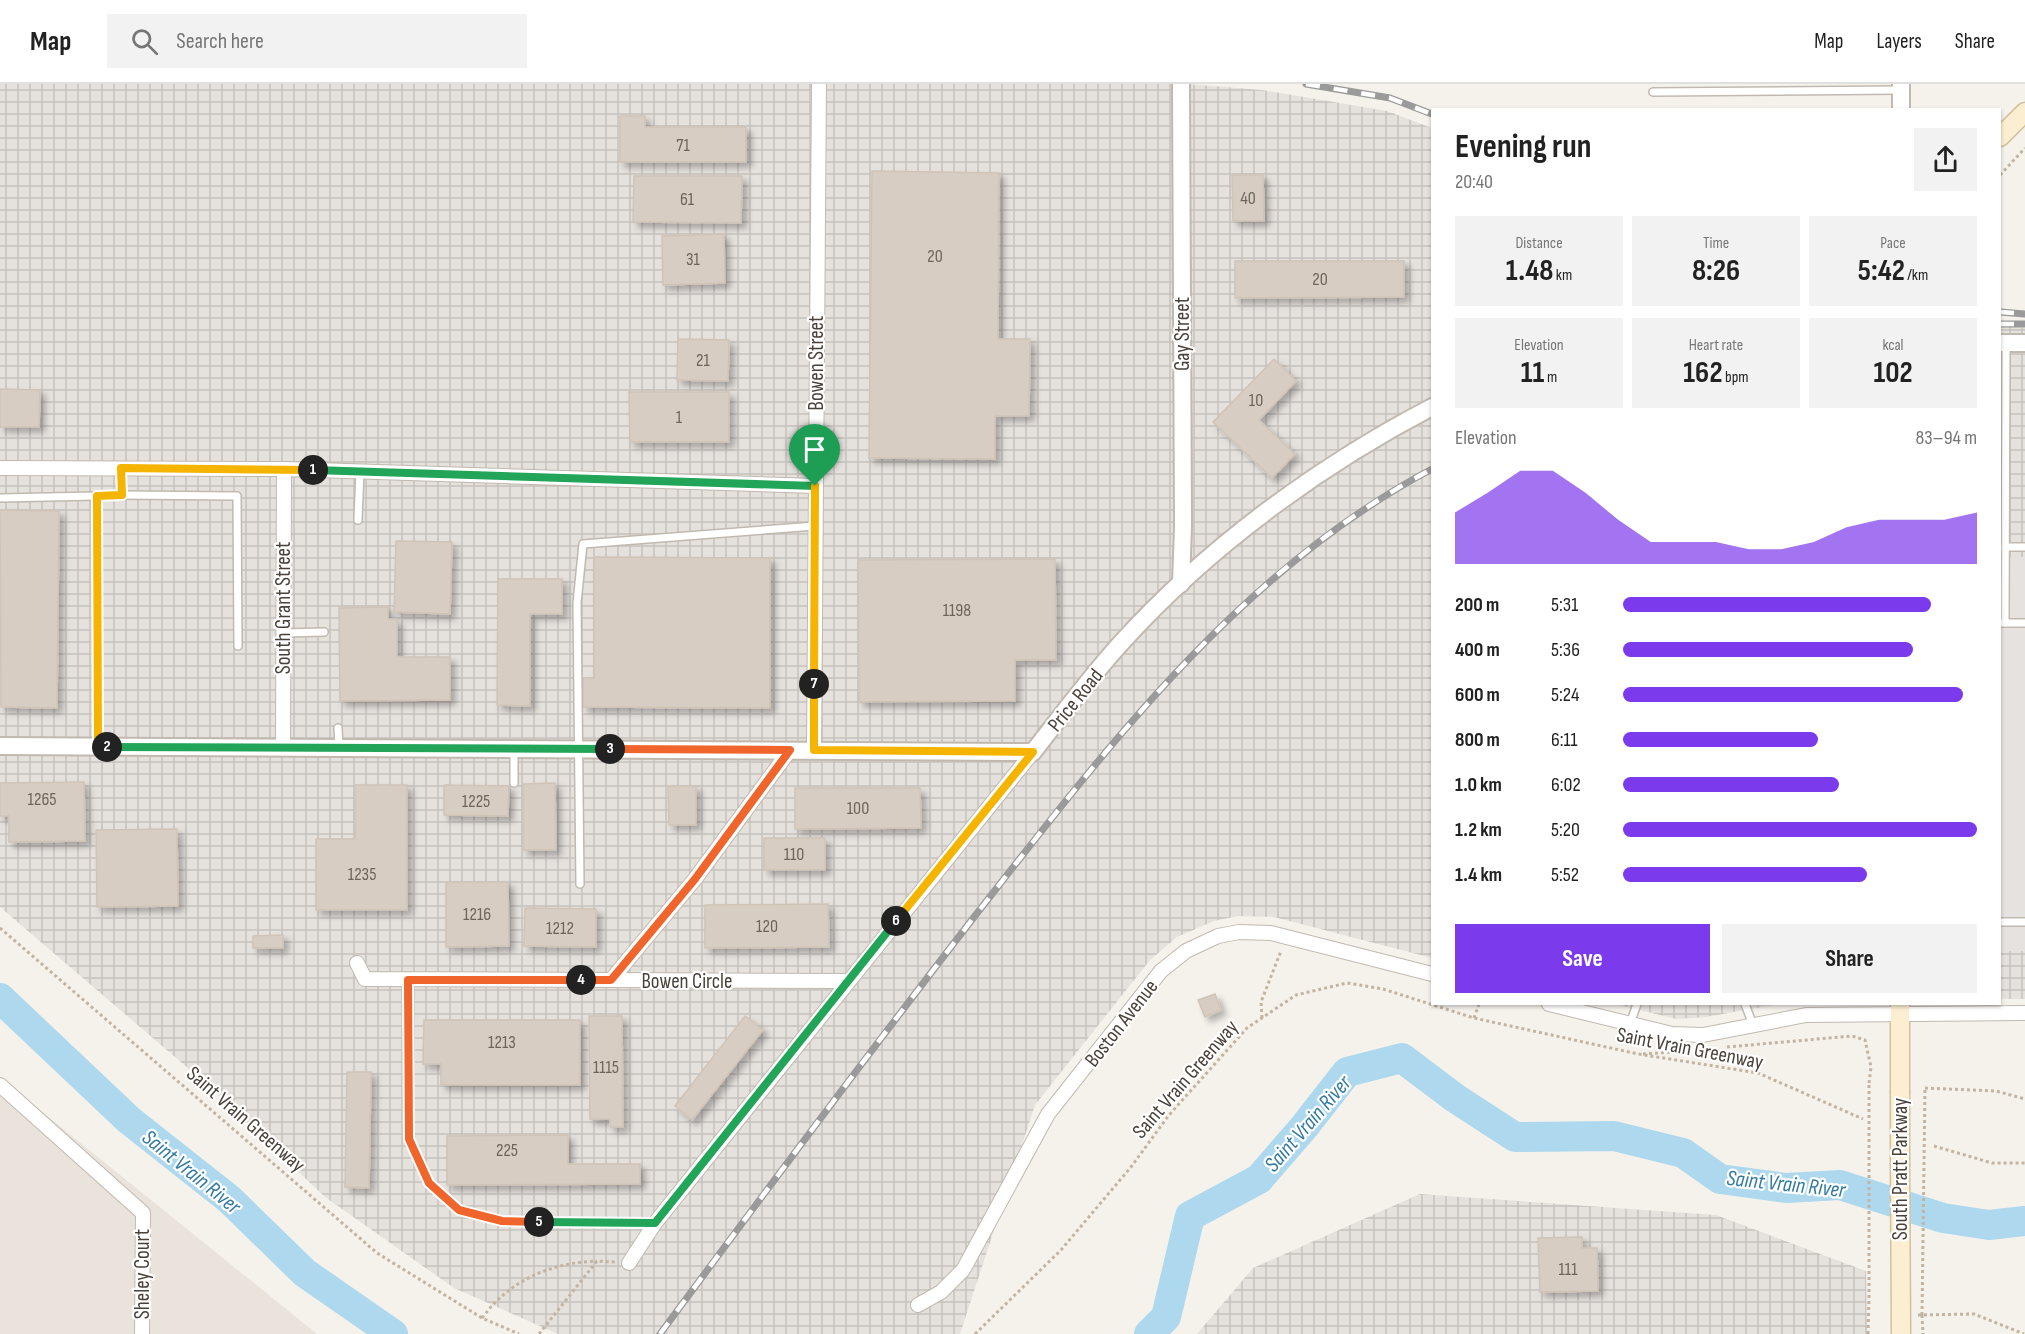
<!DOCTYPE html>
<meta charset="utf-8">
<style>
:root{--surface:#fff;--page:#f2f2f2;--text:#222;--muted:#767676;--line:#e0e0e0;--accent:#7c3aed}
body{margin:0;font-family:"Sofia Sans Condensed",sans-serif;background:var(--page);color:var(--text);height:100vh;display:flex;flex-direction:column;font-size:22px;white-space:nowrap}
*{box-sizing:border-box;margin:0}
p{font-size:20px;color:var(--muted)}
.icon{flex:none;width:33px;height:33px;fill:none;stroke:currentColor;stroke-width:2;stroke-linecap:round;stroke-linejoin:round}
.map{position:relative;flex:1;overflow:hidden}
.sheet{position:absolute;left:1431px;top:24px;width:570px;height:897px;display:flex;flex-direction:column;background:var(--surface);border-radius:0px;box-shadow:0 2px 4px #0004}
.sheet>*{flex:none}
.pin{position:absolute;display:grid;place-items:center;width:51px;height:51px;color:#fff;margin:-62px -26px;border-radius:50% 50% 50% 0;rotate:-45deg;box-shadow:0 0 6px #0007}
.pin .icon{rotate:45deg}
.km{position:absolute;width:30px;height:30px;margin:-15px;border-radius:50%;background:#222;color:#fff;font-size:16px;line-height:30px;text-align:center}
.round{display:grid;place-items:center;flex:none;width:63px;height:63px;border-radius:0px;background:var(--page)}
.head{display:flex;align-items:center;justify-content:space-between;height:102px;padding:0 24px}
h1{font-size:33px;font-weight:700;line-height:45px}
.figures{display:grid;grid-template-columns:repeat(3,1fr);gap:9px;height:102px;padding:6px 24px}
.figures div{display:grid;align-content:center;border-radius:0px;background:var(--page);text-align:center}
.figures b{font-size:30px;font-weight:700}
.figures small{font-size:16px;font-weight:400}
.figures p{font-size:16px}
.chart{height:168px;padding:12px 24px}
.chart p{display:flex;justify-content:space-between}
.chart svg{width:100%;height:108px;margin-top:6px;fill:var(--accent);opacity:.7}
.primary-button{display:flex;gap:12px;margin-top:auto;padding:12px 24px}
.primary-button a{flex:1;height:69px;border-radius:0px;background:var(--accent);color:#fff;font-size:24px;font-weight:700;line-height:69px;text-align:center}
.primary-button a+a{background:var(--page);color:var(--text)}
ul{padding:0 24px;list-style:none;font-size:20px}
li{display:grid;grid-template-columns:96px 72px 1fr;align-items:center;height:45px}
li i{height:15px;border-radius:8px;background:var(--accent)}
header{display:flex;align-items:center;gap:36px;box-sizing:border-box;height:84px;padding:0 30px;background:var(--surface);border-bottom:2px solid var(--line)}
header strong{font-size:28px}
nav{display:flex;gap:33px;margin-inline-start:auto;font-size:21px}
.search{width:420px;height:54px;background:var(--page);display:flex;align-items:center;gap:15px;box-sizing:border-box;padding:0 21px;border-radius:0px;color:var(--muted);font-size:22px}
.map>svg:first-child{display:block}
.residential{fill:#e9e3db}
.industrial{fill:url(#industrial-grid)}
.parking{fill:#e5e2e0}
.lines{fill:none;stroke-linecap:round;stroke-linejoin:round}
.river{stroke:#add8ee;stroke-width:30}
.building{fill:#d7cdc2;stroke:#d1c4b6;stroke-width:1.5;filter:url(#shadow)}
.service-casing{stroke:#c1b9af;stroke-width:10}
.minor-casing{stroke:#c1b9af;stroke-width:16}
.tertiary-casing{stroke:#c1b9af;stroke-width:20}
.secondary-casing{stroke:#d2c19e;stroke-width:21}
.path{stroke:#c2b4a1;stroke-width:3;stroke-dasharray:3 3;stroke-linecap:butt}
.service{stroke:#fff;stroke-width:7}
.minor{stroke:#fff;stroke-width:14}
.tertiary{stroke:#fff;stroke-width:16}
.secondary{stroke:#fceed0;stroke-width:18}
.rail-casing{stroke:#9a9a9a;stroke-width:7}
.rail{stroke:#fff;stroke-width:4.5;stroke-dasharray:14;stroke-linecap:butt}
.secondary-bridge-casing{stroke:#d2c19e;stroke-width:21;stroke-linecap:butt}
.path-bridge{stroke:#c2b4a1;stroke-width:3;stroke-dasharray:3 3;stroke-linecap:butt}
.secondary-bridge{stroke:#fceed0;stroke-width:18}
.split-1-casing{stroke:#fff;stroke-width:12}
.split-2-casing{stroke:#fff;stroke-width:12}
.split-3-casing{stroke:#fff;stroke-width:12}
.split-4-casing{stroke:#fff;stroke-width:12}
.split-5-casing{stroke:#fff;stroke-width:12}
.split-6-casing{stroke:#fff;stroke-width:12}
.split-7-casing{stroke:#fff;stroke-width:12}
.split-8-casing{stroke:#fff;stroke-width:12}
.split-1{stroke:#22a559;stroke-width:8}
.split-2{stroke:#f5b400;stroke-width:8}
.split-3{stroke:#22a559;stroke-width:8}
.split-4{stroke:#f0652b;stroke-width:8}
.split-5{stroke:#f0652b;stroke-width:8}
.split-6{stroke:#22a559;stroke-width:8}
.split-7{stroke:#f5b400;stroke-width:8}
.split-8{stroke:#f5b400;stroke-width:8}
.labels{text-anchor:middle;stroke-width:4.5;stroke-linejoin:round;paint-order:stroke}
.number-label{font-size:18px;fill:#6d655c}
.street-label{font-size:21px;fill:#4a423a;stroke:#fff}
.water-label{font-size:22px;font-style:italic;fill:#337aa2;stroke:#fff}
</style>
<header>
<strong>Map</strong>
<div class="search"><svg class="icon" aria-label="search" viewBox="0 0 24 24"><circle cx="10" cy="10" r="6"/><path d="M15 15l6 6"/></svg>Search here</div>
<nav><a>Map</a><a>Layers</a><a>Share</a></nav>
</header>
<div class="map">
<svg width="2025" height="1250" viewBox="0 0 2025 1250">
<defs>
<pattern id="industrial-grid" width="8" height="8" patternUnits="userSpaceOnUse" patternTransform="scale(1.5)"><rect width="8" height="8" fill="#e5e1dd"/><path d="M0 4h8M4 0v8" fill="none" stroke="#c6c2be"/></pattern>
<filter id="shadow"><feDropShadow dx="5" dy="5" stdDeviation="3" flood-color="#0004"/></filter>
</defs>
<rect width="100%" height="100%" fill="#f5f2ec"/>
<path class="residential" d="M0 994 317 1250H0Z"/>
<g class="industrial">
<path d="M0 0H1187L1262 6 1387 27 1432 44V874L1274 833 1238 832 1214 837 1177 853 1150 876 1035 1021 960 1250H558L454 1204 325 1113 203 997 0 823Z"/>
<path d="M2000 242 2025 244V915H2000Z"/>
<path d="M1615 920H1779L1706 933 1676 935Z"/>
<path d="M1420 1110 1716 1131 1866 1187 1867 1250H1197L1253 1184Z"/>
</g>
<rect class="parking" x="2000" y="473" width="25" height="394"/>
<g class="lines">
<g class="river">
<path d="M0 914 129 1036 229 1115 305 1189 393 1250"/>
<path d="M1149 1250 1166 1233 1190 1132 1259 1095 1304 1043 1347 988 1402 974 1455 1014 1515 1053 1614 1052 1683 1069 1720 1095 1786 1104 1840 1101 1943 1134 1989 1141 2025 1137"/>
</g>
</g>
<g class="building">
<path d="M620 32H645V43H746V78H620Z"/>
<path d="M872 87 999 89 998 255H1030L1029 332H995V375L869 374Z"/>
<path d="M1232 91H1263L1264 137H1233Z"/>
<path d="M634 92H742L741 139 633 138Z"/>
<path d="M724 150 725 199 663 201 662 152Z"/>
<path d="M1235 177H1404V213L1235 214Z"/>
<path d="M678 255 729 256 728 297 677 296Z"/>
<path d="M1274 275 1296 297 1259 336 1295 370 1272 394 1213 338Z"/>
<path d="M0 305 40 306 39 343H0Z"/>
<path d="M629 308H729V358H630Z"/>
<path d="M0 426 59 427 57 624 1 623Z"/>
<path d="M396 457 452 458 450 530 394 528Z"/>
<path d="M594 473 770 474V624L583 623V594H594Z"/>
<path d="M1055 475 1056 576H1015V617L859 618 858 476Z"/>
<path d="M498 495H562V530H530V622L497 621Z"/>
<path d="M388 523V535H397V573H450V616L340 617 339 524Z"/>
<path d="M84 698 85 757 9 758V732H0V699Z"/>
<path d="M555 699 556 766H523V700Z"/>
<path d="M355 701H407V826H316V755H355Z"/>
<path d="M444 701 509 702 508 732 444 731Z"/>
<path d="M668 702H696V741H669Z"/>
<path d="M795 704H920L921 744 795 745Z"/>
<path d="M177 745 178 822 97 823 96 746Z"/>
<rect x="764" y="754" width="61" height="32"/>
<path d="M446 798H508L509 862 446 863Z"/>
<path d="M828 820 829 863 705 864V821Z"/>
<path d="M525 824 596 825V863L524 862Z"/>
<path d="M283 851V864H253V852Z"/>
<path d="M1215 910 1221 926 1205 933 1198 916Z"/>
<path d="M589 932H622L623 1043H610V1035H590Z"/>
<path d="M745 932 763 946 692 1036 675 1022Z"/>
<path d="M424 936H580V1001H441V980H423Z"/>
<path d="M347 988H371L369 1104 345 1103Z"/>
<path d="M568 1051V1080H640V1100L447 1101V1052Z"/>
<path d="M1582 1153V1164H1597L1598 1207 1540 1208 1538 1154Z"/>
</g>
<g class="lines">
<g class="service-casing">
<g id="service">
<path d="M1653 8 1901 6"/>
<path d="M122 411 237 412 238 562"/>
<path d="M0 414 97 412"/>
<path d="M358 436 360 387"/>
<path d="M2005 463H2025"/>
<path d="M2000 539H2025"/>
<path d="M2005 539 2006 259"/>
<path d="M283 549 324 548"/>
<path d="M338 644 339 664"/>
<path d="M98 663 97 412 122 411 121 384"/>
<path d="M514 699V665"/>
<path d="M580 800 577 519 583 460 815 442"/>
<path d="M2000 838H2025"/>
<path d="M408 896 409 1055 429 1099 459 1126 502 1137 655 1139"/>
<path d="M1745 920 1753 941"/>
<path d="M1630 940 1637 920"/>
</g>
</g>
<g class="minor-casing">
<g id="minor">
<path d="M0 384 284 385 815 402"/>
<path d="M283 664 284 385"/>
<path d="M814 666 819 0"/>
<path d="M357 879 365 895 848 897"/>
<path d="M611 896 695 795 790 666"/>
<path d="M1549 920 1672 950 1703 951 1806 931 2025 929"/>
<path d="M0 1001 143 1129 142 1250"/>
<path d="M629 1179 655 1139 1033 668"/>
<path d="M918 1221 941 1208 963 1186 1048 1030 1161 887 1186 867 1218 852 1239 848 1271 849 1432 890"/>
</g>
</g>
<g class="tertiary-casing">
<g id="tertiary">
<path d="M1901 0V26"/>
<path d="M2000 259H2025"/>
<path d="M1181 500 1183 442 1181 0"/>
<path d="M0 662 1033 668C1062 631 1090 593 1122 558 1208 463 1319 382 1432 323"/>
</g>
</g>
<g class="secondary-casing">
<g id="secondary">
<path d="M2000 53 2025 28"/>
<path d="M1900 920V1007"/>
<path d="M1900 1081 1901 1250"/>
</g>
</g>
<g class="path">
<path d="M2000 91 2025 64"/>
<path d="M0 844 377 1169 482 1234 519 1250"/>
<path d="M1262 934 1261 918 1281 867"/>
<path d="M1474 934 1479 920"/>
<path d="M1727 963 1852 952 1865 956 1871 983 1869 999"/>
<path d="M1643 970 1687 967"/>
<path d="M1925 1004 1996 1007 2025 1015"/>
<path d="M1934 1062 1992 1079H2025"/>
<path d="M1918 1231 1974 1230 2024 1250"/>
<path d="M1922 1231 1923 1250"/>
<path d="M482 1234C510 1196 550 1179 597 1177"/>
<path d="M539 1250 597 1177 615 1178"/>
<path d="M975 1250 1061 1166 1131 1083 1169 1031 1247 944 1296 911 1347 899 1383 905 1474 934 1638 970 1758 989 1863 1035"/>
<path d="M1868 1250 1869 1214"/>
</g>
<use href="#service" class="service"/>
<use href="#minor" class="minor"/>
<use href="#tertiary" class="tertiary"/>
<use href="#secondary" class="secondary"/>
<g class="rail-casing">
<g id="rail">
<path d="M1306 0 1390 14 1432 30"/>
<path d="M2000 228 2025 230"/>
<path d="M2000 240H2025"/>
<path d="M660 1250C765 1108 870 967 978 828 1108 662 1242 485 1432 385"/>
</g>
</g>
<use href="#rail" class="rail"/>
<g class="secondary-bridge-casing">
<path id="secondary-bridge" d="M1900 1007V1081"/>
</g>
<g class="path-bridge">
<path d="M1869 1214V999"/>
<path d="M1922 1231 1925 1004"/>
</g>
<use href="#secondary-bridge" class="secondary-bridge"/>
</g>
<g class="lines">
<g class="split-1-casing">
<path id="split-1" d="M313 386 815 402"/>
</g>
<g class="split-2-casing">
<path id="split-2" d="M107 663H98L97 412 122 411 121 384 313 386"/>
</g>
<g class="split-3-casing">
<path id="split-3" d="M107 663 610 665"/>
</g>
<g class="split-4-casing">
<path id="split-4" d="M581 896H611L695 795 790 666 610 665"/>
</g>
<g class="split-5-casing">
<path id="split-5" d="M539 1138 502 1137 459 1126 429 1099 409 1055 408 896H581"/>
</g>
<g class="split-6-casing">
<path id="split-6" d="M539 1138 655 1139 896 837"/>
</g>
<g class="split-7-casing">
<path id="split-7" d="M814 600V666L1033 668 896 837"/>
</g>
<g class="split-8-casing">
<path id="split-8" d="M814 600 815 402"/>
</g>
<use href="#split-1" class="split-1"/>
<use href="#split-2" class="split-2"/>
<use href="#split-3" class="split-3"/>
<use href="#split-4" class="split-4"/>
<use href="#split-5" class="split-5"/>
<use href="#split-6" class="split-6"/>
<use href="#split-7" class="split-7"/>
<use href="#split-8" class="split-8"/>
</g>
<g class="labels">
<g class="number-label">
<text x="683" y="67">71</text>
<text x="1248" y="120">40</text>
<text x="687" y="121">61</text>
<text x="935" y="178">20</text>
<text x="693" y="181">31</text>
<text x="1320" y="201">20</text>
<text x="703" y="282">21</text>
<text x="1256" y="322">10</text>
<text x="679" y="339">1</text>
<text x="957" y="532">1198</text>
<text x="42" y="721">1265</text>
<text x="476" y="723">1225</text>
<text x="858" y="730">100</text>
<text x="794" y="776">110</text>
<text x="362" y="796">1235</text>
<text x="477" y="836">1216</text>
<text x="767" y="848">120</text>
<text x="560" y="850">1212</text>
<text x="502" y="964">1213</text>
<text x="606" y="989">1115</text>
<text x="507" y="1072">225</text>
<text x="1568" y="1191">111</text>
</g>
<g class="street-label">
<text transform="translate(1182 250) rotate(-90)" y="7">Gay Street</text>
<text transform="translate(816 279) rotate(-90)" y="7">Bowen Street</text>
<text transform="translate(283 524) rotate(-90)" y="7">South Grant Street</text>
<text transform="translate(1075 616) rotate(-51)" y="7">Price Road</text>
<text x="687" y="904">Bowen Circle</text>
<text transform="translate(1121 939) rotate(-52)" y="7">Boston Avenue</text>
<text transform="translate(1690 964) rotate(11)" y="7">Saint Vrain Greenway</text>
<text transform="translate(1185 995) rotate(-49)" y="7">Saint Vrain Greenway</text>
<text transform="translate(246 1035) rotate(41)" y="7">Saint Vrain Greenway</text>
<text transform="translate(1900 1085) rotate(-90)" y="7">South Pratt Parkway</text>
<text transform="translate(142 1190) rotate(-90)" y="7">Sheley Court</text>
</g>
<g class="water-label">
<text transform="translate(1307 1039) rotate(-49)" y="8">Saint Vrain River</text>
<text transform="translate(192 1087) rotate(39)" y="8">Saint Vrain River</text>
<text transform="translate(1786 1099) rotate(6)" y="8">Saint Vrain River</text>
</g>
</g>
</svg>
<div class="pin" style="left:815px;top:402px;background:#1e9e55"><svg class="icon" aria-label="arrive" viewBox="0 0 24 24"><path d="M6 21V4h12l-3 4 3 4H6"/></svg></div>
<b class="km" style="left:313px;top:386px">1</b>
<b class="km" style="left:107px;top:663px">2</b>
<b class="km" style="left:610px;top:665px">3</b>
<b class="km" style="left:581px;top:896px">4</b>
<b class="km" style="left:539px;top:1138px">5</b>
<b class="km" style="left:896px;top:837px">6</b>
<b class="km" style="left:814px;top:600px">7</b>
<section class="sheet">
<div class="head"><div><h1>Evening run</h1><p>20:40</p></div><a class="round"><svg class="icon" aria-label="share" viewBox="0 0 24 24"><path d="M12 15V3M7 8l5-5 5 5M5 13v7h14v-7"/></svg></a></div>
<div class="figures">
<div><p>Distance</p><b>1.48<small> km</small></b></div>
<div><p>Time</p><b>8:26</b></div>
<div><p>Pace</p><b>5:42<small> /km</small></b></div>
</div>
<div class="figures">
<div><p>Elevation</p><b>11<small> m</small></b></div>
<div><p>Heart rate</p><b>162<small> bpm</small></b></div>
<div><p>kcal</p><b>102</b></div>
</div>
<div class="chart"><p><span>Elevation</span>83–94 m</p>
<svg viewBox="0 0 160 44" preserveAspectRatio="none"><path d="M0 44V23L10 15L20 6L30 6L40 15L50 26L60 35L70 35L80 35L90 38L100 38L110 35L120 29L130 26L140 26L150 26L160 23V44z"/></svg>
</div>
<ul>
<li><b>200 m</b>5:31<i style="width:87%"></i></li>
<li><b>400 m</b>5:36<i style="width:82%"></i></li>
<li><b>600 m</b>5:24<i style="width:96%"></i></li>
<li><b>800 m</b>6:11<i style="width:55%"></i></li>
<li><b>1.0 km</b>6:02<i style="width:61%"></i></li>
<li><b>1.2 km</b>5:20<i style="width:100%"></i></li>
<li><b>1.4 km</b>5:52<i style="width:69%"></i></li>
</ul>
<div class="primary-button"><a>Save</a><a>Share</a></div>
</section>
</div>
